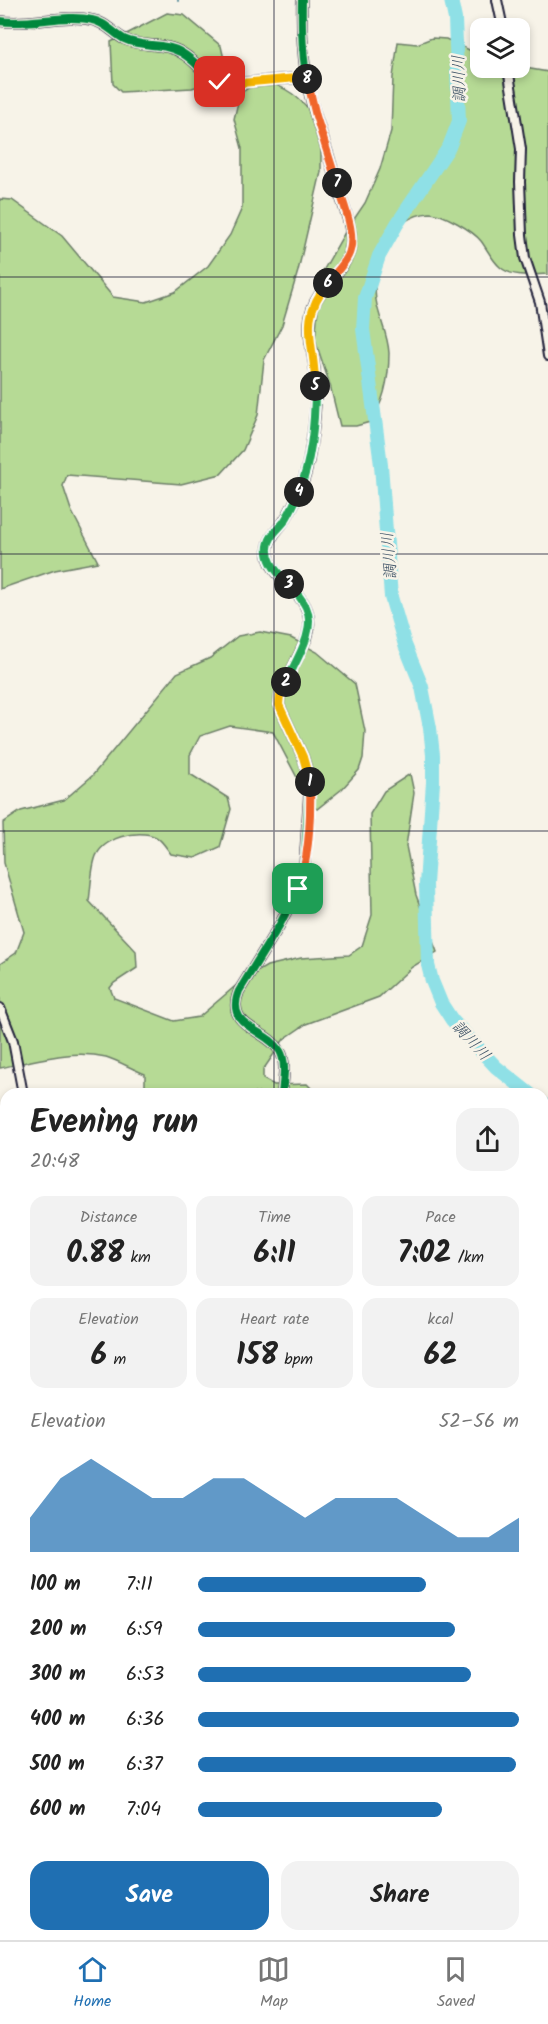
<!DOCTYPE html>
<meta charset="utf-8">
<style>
:root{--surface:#fff;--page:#f2f2f2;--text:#222;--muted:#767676;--line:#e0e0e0;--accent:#1f6fb2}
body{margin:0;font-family:Kalam,"Klee One",sans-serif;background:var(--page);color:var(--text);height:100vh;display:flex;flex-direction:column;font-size:22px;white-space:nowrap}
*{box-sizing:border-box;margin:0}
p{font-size:20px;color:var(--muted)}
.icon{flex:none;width:33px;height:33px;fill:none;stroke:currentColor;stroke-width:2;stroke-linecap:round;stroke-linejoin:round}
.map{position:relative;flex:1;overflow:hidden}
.side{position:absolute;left:0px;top:1088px;width:549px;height:854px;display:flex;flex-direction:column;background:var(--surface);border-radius:18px 18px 0 0;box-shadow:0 3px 9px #0003}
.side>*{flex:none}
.controls{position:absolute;left:470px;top:18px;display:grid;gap:12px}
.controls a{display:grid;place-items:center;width:60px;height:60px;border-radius:12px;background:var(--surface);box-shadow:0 3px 9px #0003;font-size:30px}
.pin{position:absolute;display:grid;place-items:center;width:51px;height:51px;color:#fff;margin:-26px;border-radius:12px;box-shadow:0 3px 9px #0006}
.km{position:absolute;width:30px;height:30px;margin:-15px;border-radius:50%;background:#222;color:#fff;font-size:16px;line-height:30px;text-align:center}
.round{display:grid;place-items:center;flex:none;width:63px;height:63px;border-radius:18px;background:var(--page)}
.summary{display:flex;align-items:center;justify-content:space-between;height:102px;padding:0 30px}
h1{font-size:33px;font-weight:800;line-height:45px}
.figures{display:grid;grid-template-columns:repeat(3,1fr);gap:9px;height:102px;padding:6px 30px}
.figures div{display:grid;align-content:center;border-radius:15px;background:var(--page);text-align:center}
.figures b{font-size:30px;font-weight:800}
.figures small{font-size:16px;font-weight:400}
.figures p{font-size:16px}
.chart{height:168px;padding:12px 30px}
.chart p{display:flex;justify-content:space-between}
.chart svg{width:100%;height:108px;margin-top:6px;fill:var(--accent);opacity:.7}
.primary-button{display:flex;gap:12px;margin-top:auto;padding:12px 30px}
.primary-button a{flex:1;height:69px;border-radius:18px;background:var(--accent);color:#fff;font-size:24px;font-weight:800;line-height:69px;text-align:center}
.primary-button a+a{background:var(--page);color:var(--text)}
ul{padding:0 30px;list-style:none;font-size:20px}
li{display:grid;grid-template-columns:96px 72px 1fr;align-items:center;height:45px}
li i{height:15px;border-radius:8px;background:var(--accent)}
.tabs{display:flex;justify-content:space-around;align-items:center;height:84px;border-top:2px solid var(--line);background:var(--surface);font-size:16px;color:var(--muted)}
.tabs a{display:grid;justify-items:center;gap:3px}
.tabs .on{color:var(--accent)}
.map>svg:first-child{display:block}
.green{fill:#b6da95;stroke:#6c7e68;stroke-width:1.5}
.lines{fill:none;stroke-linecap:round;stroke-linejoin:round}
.stream{stroke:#6394a2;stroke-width:2}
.river{stroke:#8fe0e6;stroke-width:14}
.street-casing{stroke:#22223b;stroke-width:12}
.secondary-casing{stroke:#22223b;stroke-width:15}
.street{stroke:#f7f3e8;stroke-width:8}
.secondary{stroke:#f7f3e8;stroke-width:10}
.cycleway-casing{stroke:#f7f3e8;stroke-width:11}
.cycleway{stroke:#00873e;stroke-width:8}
.split-1-casing{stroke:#fff;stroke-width:12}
.split-2-casing{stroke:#fff;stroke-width:12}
.split-3-casing{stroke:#fff;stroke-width:12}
.split-4-casing{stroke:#fff;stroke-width:12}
.split-5-casing{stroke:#fff;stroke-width:12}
.split-6-casing{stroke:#fff;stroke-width:12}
.split-7-casing{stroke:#fff;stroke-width:12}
.split-8-casing{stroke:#fff;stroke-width:12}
.split-9-casing{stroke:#fff;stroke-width:12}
.split-1{stroke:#f0652b;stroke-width:8}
.split-2{stroke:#f5b400;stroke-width:8}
.split-3{stroke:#22a559;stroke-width:8}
.split-4{stroke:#22a559;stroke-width:8}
.split-5{stroke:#22a559;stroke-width:8}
.split-6{stroke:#f5b400;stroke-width:8}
.split-7{stroke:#f0652b;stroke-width:8}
.split-8{stroke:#f0652b;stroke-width:8}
.split-9{stroke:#f5b400;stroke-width:8}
.grid{fill:none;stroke:#22223b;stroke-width:1.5;stroke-opacity:0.55}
.labels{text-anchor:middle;stroke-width:5;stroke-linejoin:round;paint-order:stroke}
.water-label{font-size:16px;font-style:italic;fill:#3d5266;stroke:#f7f3e8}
</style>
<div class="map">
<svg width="548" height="1940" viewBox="0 0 548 1940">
<rect width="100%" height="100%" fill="#f7f3e8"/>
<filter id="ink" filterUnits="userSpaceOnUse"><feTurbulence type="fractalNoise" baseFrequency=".0167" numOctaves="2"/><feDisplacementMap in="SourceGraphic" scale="12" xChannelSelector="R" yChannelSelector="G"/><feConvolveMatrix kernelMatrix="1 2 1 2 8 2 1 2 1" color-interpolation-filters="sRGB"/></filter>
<g filter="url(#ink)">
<g class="green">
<path d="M167 13 184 15 221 46 224 59 202 85 192 88 121 92 113 84 111 42Z"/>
<path d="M432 38 446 39 480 55V68L519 67 548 72V274C533 275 512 278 500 267 492 260 487 249 481 241 473 231 443 213 430 213 390 215 371 266 376 300 379 319 388 334 389 353 389 378 384 403 370 422L356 426H340L330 385 315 340 319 298 323 271 344 234 365 203 380 169 391 131 393 77 398 42 417 44Z"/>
<path d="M258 81C288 84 302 101 321 122V172L298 271 282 325 264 360 258 415 243 450 221 474 181 484 67 475 63 486 71 510 98 562 55 570 0 589V199L12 200 62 236 113 297 146 302 175 292 208 266 230 235 242 208V148L234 119 240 94Z"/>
<path d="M260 632 291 638 317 652 355 684 365 731 363 758 359 770 342 789 317 809 312 806 273 732 230 726 200 736 190 755V774L228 798 231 809 220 847 195 858 171 854C167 849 162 840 156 837 138 828 101 838 95 859 91 872 91 887 89 901L136 951 137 968 114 983 110 988 114 998 174 1021 199 1017 240 982 267 966 301 958 349 955 362 946 372 915 370 814 384 791 410 774 414 793 406 846 416 895 437 952 412 967 379 997 306 1024 284 1039 263 1070V1079L274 1085 307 1084 316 1093H142L145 1091V1074C132 1069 119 1061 106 1057 71 1049 34 1061 0 1068V964L16 953 24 932 4 863 3 823 21 811 64 800 92 776 177 673 210 658 238 636Z"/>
<path d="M6 1116V1252L0 1259V1118Z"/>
<path d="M6 1344V1415L0 1407V1352Z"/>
<path d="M0 1499 6 1501V1935H273L274 1940H0Z"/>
</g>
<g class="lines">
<path class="stream" d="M178 1V0"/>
<g class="river">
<path d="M451 0 455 19 459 121 449 147 397 224 379 256 365 298 363 329 381 465 391 597 405 645 422 687 430 728 433 755V782L426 884 428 965 432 981 441 1003 452 1020 496 1067 530 1094"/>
<path d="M543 1104 548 1108"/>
</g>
<g class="street-casing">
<g id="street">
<path d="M497 0 503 28"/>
<path d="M0 21C30 26 65 13 92 20 105 22 113 33 124 39 142 48 165 42 182 53 204 66 201 79 231 84L307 77"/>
<path d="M508 68 521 149 520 182 522 235 525 258 540 302 548 356"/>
<path d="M0 1008 13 1041 23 1094"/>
<path d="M282 1094C283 1081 287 1063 280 1051 266 1028 224 1028 239 991L279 926 298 889 304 871 310 781 303 757 279 705 280 694 307 638C321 590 265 583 268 548 269 537 278 530 284 521 289 514 293 505 297 497 305 481 309 463 311 445 315 422 317 395 315 372 313 351 305 331 312 309 320 285 349 269 351 244 352 227 345 210 340 195 333 169 325 143 316 117 303 79 301 39 302 0"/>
<path d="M543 1825 548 1828"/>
<path d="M64 1935 67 1940"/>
</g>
</g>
<g class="secondary-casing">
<g id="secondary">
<path d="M0 1794 6 1781"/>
<path d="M0 1881 6 1890"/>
<path d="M543 1933 548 1931"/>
<path d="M41 1935 43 1940"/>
<path d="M432 1935 440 1940"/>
<path d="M515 1940 534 1935"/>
</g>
</g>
<use href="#street" class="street"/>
<use href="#secondary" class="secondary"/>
<g class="cycleway-casing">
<g id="cycleway">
<path d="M0 21C30 26 65 13 92 20 105 22 113 33 124 39 142 48 165 42 182 53 204 66 201 79 231 84L307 77"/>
<path d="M282 1094C283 1081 287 1063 280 1051 266 1028 224 1028 239 991L279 926 298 889 304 871 310 781 303 757 279 705 280 694 307 638C321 590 265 583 268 548 269 537 278 530 284 521 289 514 293 505 297 497 305 481 309 463 311 445 315 422 317 395 315 372 313 351 305 331 312 309 320 285 349 269 351 244 352 227 345 210 340 195 333 169 325 143 316 117 303 79 301 39 302 0"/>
</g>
</g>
<use href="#cycleway" class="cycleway"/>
</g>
</g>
<g class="lines" filter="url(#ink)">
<g class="split-1-casing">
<path id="split-1" d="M298 889C310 856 311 817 310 782"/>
</g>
<g class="split-2-casing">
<path id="split-2" d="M286 682 280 694 279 705 303 757 310 782"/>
</g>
<g class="split-3-casing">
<path id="split-3" d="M286 682C296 660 317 630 306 607 302 599 295 591 289 584"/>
</g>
<g class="split-4-casing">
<path id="split-4" d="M289 584C276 572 260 555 272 536 275 531 280 527 284 522 290 513 295 502 299 492"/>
</g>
<g class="split-5-casing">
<path id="split-5" d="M299 492C312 459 315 422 315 386"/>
</g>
<g class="split-6-casing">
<path id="split-6" d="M315 386C316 344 296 321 328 283"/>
</g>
<g class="split-7-casing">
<path id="split-7" d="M328 283C334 274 343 266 348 256 358 235 343 204 337 183"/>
</g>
<g class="split-8-casing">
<path id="split-8" d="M307 79 316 116 337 183"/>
</g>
<g class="split-9-casing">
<path id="split-9" d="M220 82 231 84 307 77V79"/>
</g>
<use href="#split-1" class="split-1"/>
<use href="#split-2" class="split-2"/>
<use href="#split-3" class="split-3"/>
<use href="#split-4" class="split-4"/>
<use href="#split-5" class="split-5"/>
<use href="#split-6" class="split-6"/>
<use href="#split-7" class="split-7"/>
<use href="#split-8" class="split-8"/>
<use href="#split-9" class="split-9"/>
</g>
<path class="grid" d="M274 0V1094M0 277H548M0 554H548M0 831H548M0 1109H6M543 1109H548M0 1386H6M543 1386H548M0 1663H6M543 1663H548M274 1935V1940"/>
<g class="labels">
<g class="water-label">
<text transform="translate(458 79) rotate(-92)" y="6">調川川</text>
<text transform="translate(388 556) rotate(-95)" y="6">調川川</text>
<text transform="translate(472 1040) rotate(47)" y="6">調川川</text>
</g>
</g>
</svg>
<div class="controls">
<a><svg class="icon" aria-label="layers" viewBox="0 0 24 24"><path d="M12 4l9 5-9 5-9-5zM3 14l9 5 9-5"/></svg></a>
</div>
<div class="pin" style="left:298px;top:889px;background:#1e9e55"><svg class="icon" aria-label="arrive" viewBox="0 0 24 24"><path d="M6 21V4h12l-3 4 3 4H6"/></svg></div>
<div class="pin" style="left:220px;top:82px;background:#d93025"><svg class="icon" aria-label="check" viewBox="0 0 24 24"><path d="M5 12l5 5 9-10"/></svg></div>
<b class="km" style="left:310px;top:782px">1</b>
<b class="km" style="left:286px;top:682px">2</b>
<b class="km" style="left:289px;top:584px">3</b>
<b class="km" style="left:299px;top:492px">4</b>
<b class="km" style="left:315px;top:386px">5</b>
<b class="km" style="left:328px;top:283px">6</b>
<b class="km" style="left:337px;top:183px">7</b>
<b class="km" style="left:307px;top:79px">8</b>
<section class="side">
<div class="summary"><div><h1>Evening run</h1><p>20:48</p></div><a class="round"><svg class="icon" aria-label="share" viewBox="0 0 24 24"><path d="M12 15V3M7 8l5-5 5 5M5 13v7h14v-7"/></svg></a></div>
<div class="figures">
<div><p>Distance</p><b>0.88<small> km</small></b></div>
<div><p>Time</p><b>6:11</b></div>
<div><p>Pace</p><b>7:02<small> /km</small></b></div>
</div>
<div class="figures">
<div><p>Elevation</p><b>6<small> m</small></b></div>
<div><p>Heart rate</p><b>158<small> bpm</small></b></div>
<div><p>kcal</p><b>62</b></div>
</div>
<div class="chart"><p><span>Elevation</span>52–56 m</p>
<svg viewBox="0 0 160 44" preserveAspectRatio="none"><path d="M0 44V30L10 14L20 6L30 14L40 22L50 22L60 14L70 14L80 22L90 30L100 22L110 22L120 22L130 30L140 38L150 38L160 30V44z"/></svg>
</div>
<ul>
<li><b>100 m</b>7:11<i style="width:71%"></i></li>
<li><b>200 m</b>6:59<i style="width:80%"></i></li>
<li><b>300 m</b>6:53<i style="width:85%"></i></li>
<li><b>400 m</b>6:36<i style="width:100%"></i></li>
<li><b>500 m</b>6:37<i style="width:99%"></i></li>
<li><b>600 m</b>7:04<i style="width:76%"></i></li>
</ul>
<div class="primary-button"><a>Save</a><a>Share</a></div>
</section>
</div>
<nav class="tabs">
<a class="on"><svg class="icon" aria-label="home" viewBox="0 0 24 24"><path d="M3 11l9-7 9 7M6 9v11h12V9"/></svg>Home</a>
<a><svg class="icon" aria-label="map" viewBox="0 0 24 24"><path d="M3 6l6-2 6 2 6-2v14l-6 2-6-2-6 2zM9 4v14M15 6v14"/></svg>Map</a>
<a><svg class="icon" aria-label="saved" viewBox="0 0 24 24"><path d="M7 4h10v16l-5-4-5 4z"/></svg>Saved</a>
</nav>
